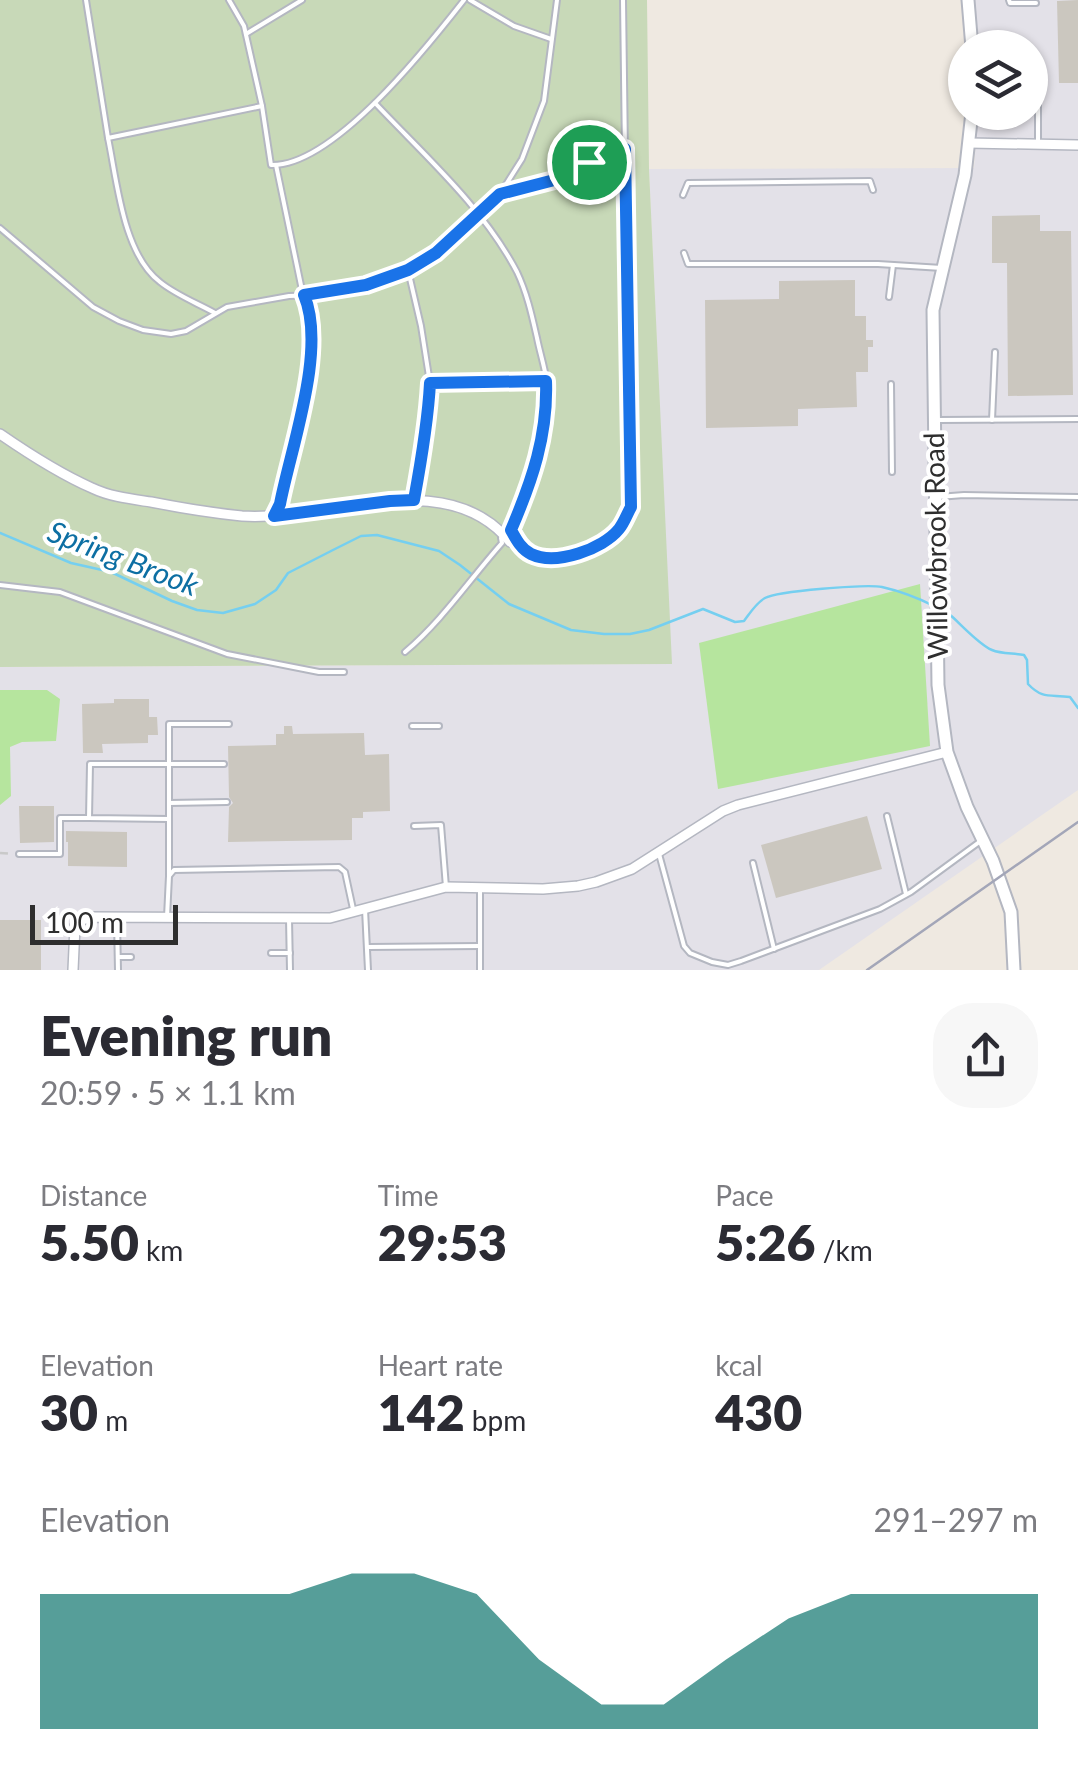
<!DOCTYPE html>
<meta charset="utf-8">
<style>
:root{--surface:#fff;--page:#f7f7f7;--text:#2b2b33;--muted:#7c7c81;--accent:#0f766e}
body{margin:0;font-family:Lato,sans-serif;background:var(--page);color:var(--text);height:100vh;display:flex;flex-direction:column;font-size:38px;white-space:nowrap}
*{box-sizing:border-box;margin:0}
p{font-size:32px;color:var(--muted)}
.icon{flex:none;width:55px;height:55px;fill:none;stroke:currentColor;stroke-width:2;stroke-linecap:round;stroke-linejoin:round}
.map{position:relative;height:970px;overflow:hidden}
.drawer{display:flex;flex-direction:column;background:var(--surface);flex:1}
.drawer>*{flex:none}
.controls{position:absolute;left:948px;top:30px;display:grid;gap:20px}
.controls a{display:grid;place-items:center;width:100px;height:100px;border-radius:50%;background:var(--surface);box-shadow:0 2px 8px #0004;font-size:50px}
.scale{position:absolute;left:30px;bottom:25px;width:148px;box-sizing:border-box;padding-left:10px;border:5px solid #2e2e2e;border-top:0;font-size:28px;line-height:35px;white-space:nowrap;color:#2e2e2e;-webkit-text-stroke:8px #fff;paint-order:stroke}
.pin{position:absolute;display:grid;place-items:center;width:85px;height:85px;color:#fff;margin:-42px;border:5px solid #fff;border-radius:50%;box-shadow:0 2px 10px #0007}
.round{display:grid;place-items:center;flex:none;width:105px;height:105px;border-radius:40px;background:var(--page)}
.headline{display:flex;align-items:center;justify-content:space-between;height:170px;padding:0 40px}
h1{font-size:55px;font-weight:800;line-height:75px}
.figures{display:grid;grid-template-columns:repeat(3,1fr);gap:15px;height:170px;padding:10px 40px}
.figures div{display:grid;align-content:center}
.figures b{font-size:50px;font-weight:800}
.figures small{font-size:28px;font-weight:400}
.figures p{font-size:28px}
.chart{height:280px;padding:20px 40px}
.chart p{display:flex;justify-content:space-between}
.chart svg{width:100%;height:180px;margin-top:10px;fill:var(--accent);opacity:.7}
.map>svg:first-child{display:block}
.industrial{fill:#e3e1e8}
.green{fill:#b6e59e}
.cemetery{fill:#c8d9b8}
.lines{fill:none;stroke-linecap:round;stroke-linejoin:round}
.stream{stroke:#75cff0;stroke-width:2.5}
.building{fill:#cbc7bf}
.lane-casing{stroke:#b4b7c1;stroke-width:8}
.street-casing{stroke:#b4b7c1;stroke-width:12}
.secondary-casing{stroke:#b4b7c1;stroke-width:15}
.path{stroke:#c9c9c9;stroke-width:2.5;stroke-dasharray:8 5;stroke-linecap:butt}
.lane{stroke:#fff;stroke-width:4}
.street{stroke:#fff;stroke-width:9}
.secondary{stroke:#fff;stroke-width:11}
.rail{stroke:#a3a6b8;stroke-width:2.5}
.route-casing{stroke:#fff;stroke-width:20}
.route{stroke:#1a73e8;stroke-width:12}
.labels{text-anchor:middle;stroke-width:8;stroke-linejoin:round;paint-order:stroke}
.street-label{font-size:28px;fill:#2e2e2e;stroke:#fff}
.water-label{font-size:30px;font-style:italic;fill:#0d6fa3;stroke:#fff}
</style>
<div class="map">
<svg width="1078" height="970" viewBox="0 0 1078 970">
<rect width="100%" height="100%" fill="#efe9e1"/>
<path class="industrial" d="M975 0H1078V790L819 970H0V667L671 664 649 169 974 168 978 113 1030 112V48L978 47Z"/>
<g class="green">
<path d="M920 584 930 746 718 789 699 643Z"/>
<path d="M0 690H47L60 699 56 741 22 742 10 747 11 796 0 805Z"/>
</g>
<path class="cemetery" d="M0 0H647L649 169 672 664 0 667Z"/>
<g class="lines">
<g class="stream">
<path d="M0 533 71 563 111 572 172 601 197 610 223 613 255 604 276 590 288 573 333 550 361 536 377 535 439 551 460 565 509 604 571 630 604 634H630L649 630 703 609 735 622 744 621C750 613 756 603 765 598 777 591 867 584 882 587 900 591 918 598 934 606"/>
<path d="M941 609 948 613C960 623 978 644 992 650 1001 654 1013 653 1024 655L1027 660 1028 684C1043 700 1051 694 1070 697L1078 708"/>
</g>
</g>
<g class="building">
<path d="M1078 0V83H1059L1057 1Z"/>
<path d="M1040 215V231H1071L1073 395 1008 396 1007 263H992V216Z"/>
<path d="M855 280V316H866V340H873V347H868V372H856L857 407 798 409V426L706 428 705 300 779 299V281Z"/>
<path d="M114 699H149V717H157L158 735H148V743L102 744 103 753H83L82 704 114 703Z"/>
<path d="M284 726H292L293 734 364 733 365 755 389 754 390 811 363 812V818H352V840L228 842 229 807 233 803 229 797 228 746 276 745V734H284Z"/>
<path d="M19 806H54V842L20 843Z"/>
<path d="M867 816 882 869 776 898 761 845Z"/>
<path d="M66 831 127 832V867L68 866V842H66Z"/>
<rect x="0" y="920" width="41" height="50"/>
</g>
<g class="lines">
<g class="lane-casing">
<g id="lane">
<path d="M86 0 108 138 262 106 244 26 229 0"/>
<path d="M470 0 514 26 551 39"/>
<path d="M623 0 625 153"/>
<path d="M1009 0 1010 3H1036"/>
<path d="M246 34 302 0"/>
<path d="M1038 102V145"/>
<path d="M375 103C425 156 483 207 517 272 527 293 532 316 537 338 540 353 545 368 547 383 552 434 531 484 511 529"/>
<path d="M262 106 271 165C333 167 428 46 464 0"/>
<path d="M108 138C117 181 123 254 160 282 176 295 197 303 215 313"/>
<path d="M500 194 562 178 613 151 625 149"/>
<path d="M683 195 688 183 870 181 873 190"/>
<path d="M0 228 93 307 119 321 143 330 171 334 186 331 227 307 289 296 317 295 366 285 408 270 436 253 500 194 522 159 544 101 557 0"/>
<path d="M684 253 688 264H878L942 268"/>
<path d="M408 270 421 326 430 383 428 417 420 454 414 500"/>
<path d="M889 297 893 265"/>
<path d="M431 383 546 381"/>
<path d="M891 384 892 472"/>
<path d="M938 420 1078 419"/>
<path d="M992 420 995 352"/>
<path d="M938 497 964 495 1078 497"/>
<path d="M276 512 280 504C291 447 327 349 303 295L276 165"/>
<path d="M0 585 60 592 227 654 319 672H344"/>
<path d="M405 652C442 621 470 579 502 543L501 538"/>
<path d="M412 726H439"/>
<path d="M169 803 227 802"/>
<path d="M887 816 906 894"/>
<path d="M169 819 89 818 90 764H224"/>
<path d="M414 826 441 825 446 887"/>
<path d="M19 854H60V818H89"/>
<path d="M659 854 684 946 690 953 712 962 728 965 741 961 880 909 911 892 982 840"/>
<path d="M753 863 774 949"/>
<path d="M169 876V724H229"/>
<path d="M480 890V970"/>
<path d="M365 909 368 970"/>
<path d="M167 917 169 876 174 870 339 867 345 872 353 909"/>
<path d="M289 919 290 970"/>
<path d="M117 920 118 970"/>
<path d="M368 947 480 946"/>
<path d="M271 953H290"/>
<path d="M118 957H131"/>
</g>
</g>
<g class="street-casing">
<g id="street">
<path d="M969 143 1078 145"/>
<path d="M0 434C29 454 60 474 92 488 111 497 131 499 151 502 181 508 212 513 242 516 326 522 446 463 510 542"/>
<path d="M511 529C516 539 521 549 531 554 556 566 603 549 619 529 624 523 627 514 631 507L625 153"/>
<path d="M73 970 75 926 77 922 90 917 330 918 446 887 543 889 578 886 596 882 632 869 723 811 738 805 947 752"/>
</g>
</g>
<g class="secondary-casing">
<g id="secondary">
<path d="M968 0 972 48"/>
<path d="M972 112 965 175 933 310 938 685 947 752 967 807 993 861 1011 912 1014 970"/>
</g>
</g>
<path class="path" d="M0 853 13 854"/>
<use href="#lane" class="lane"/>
<use href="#street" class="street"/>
<use href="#secondary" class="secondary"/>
<path class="rail" d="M867 970 1078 822"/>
</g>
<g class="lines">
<g class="route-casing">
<path id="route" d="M625 149 631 507C627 514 624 523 619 529 603 549 556 566 531 554 521 549 516 539 511 530 532 481 548 435 546 381L430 383C428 422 421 462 414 500L390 501 274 516 280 504C291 447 327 349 304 295L366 285 408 270 436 253 500 194 562 178 613 151Z"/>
</g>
<use href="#route" class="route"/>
</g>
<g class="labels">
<g class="street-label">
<text transform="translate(936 546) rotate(-91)" y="10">Willowbrook Road</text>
</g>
<g class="water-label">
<text transform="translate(123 559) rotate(21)" y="10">Spring Brook</text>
</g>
</g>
</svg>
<div class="controls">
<a><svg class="icon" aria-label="layers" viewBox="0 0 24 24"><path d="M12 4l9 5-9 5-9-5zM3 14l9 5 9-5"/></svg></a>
</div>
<div class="scale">100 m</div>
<div class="pin" style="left:589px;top:162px;background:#1e9e55"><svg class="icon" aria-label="arrive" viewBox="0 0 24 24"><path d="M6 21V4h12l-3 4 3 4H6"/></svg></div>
</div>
<section class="drawer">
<div class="headline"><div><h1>Evening run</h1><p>20:59 · 5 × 1.1 km</p></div><a class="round"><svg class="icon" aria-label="share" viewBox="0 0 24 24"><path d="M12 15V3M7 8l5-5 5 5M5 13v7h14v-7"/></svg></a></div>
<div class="figures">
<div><p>Distance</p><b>5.50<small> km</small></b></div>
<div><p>Time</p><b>29:53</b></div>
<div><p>Pace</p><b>5:26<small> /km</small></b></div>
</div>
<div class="figures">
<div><p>Elevation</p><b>30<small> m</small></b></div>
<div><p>Heart rate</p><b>142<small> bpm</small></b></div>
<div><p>kcal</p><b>430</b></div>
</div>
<div class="chart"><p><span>Elevation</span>291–297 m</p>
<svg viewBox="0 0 160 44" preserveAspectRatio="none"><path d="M0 44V11L10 11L20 11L30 11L40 11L50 6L60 6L70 11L80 27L90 38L100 38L110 27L120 17L130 11L140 11L150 11L160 11V44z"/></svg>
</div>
</section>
